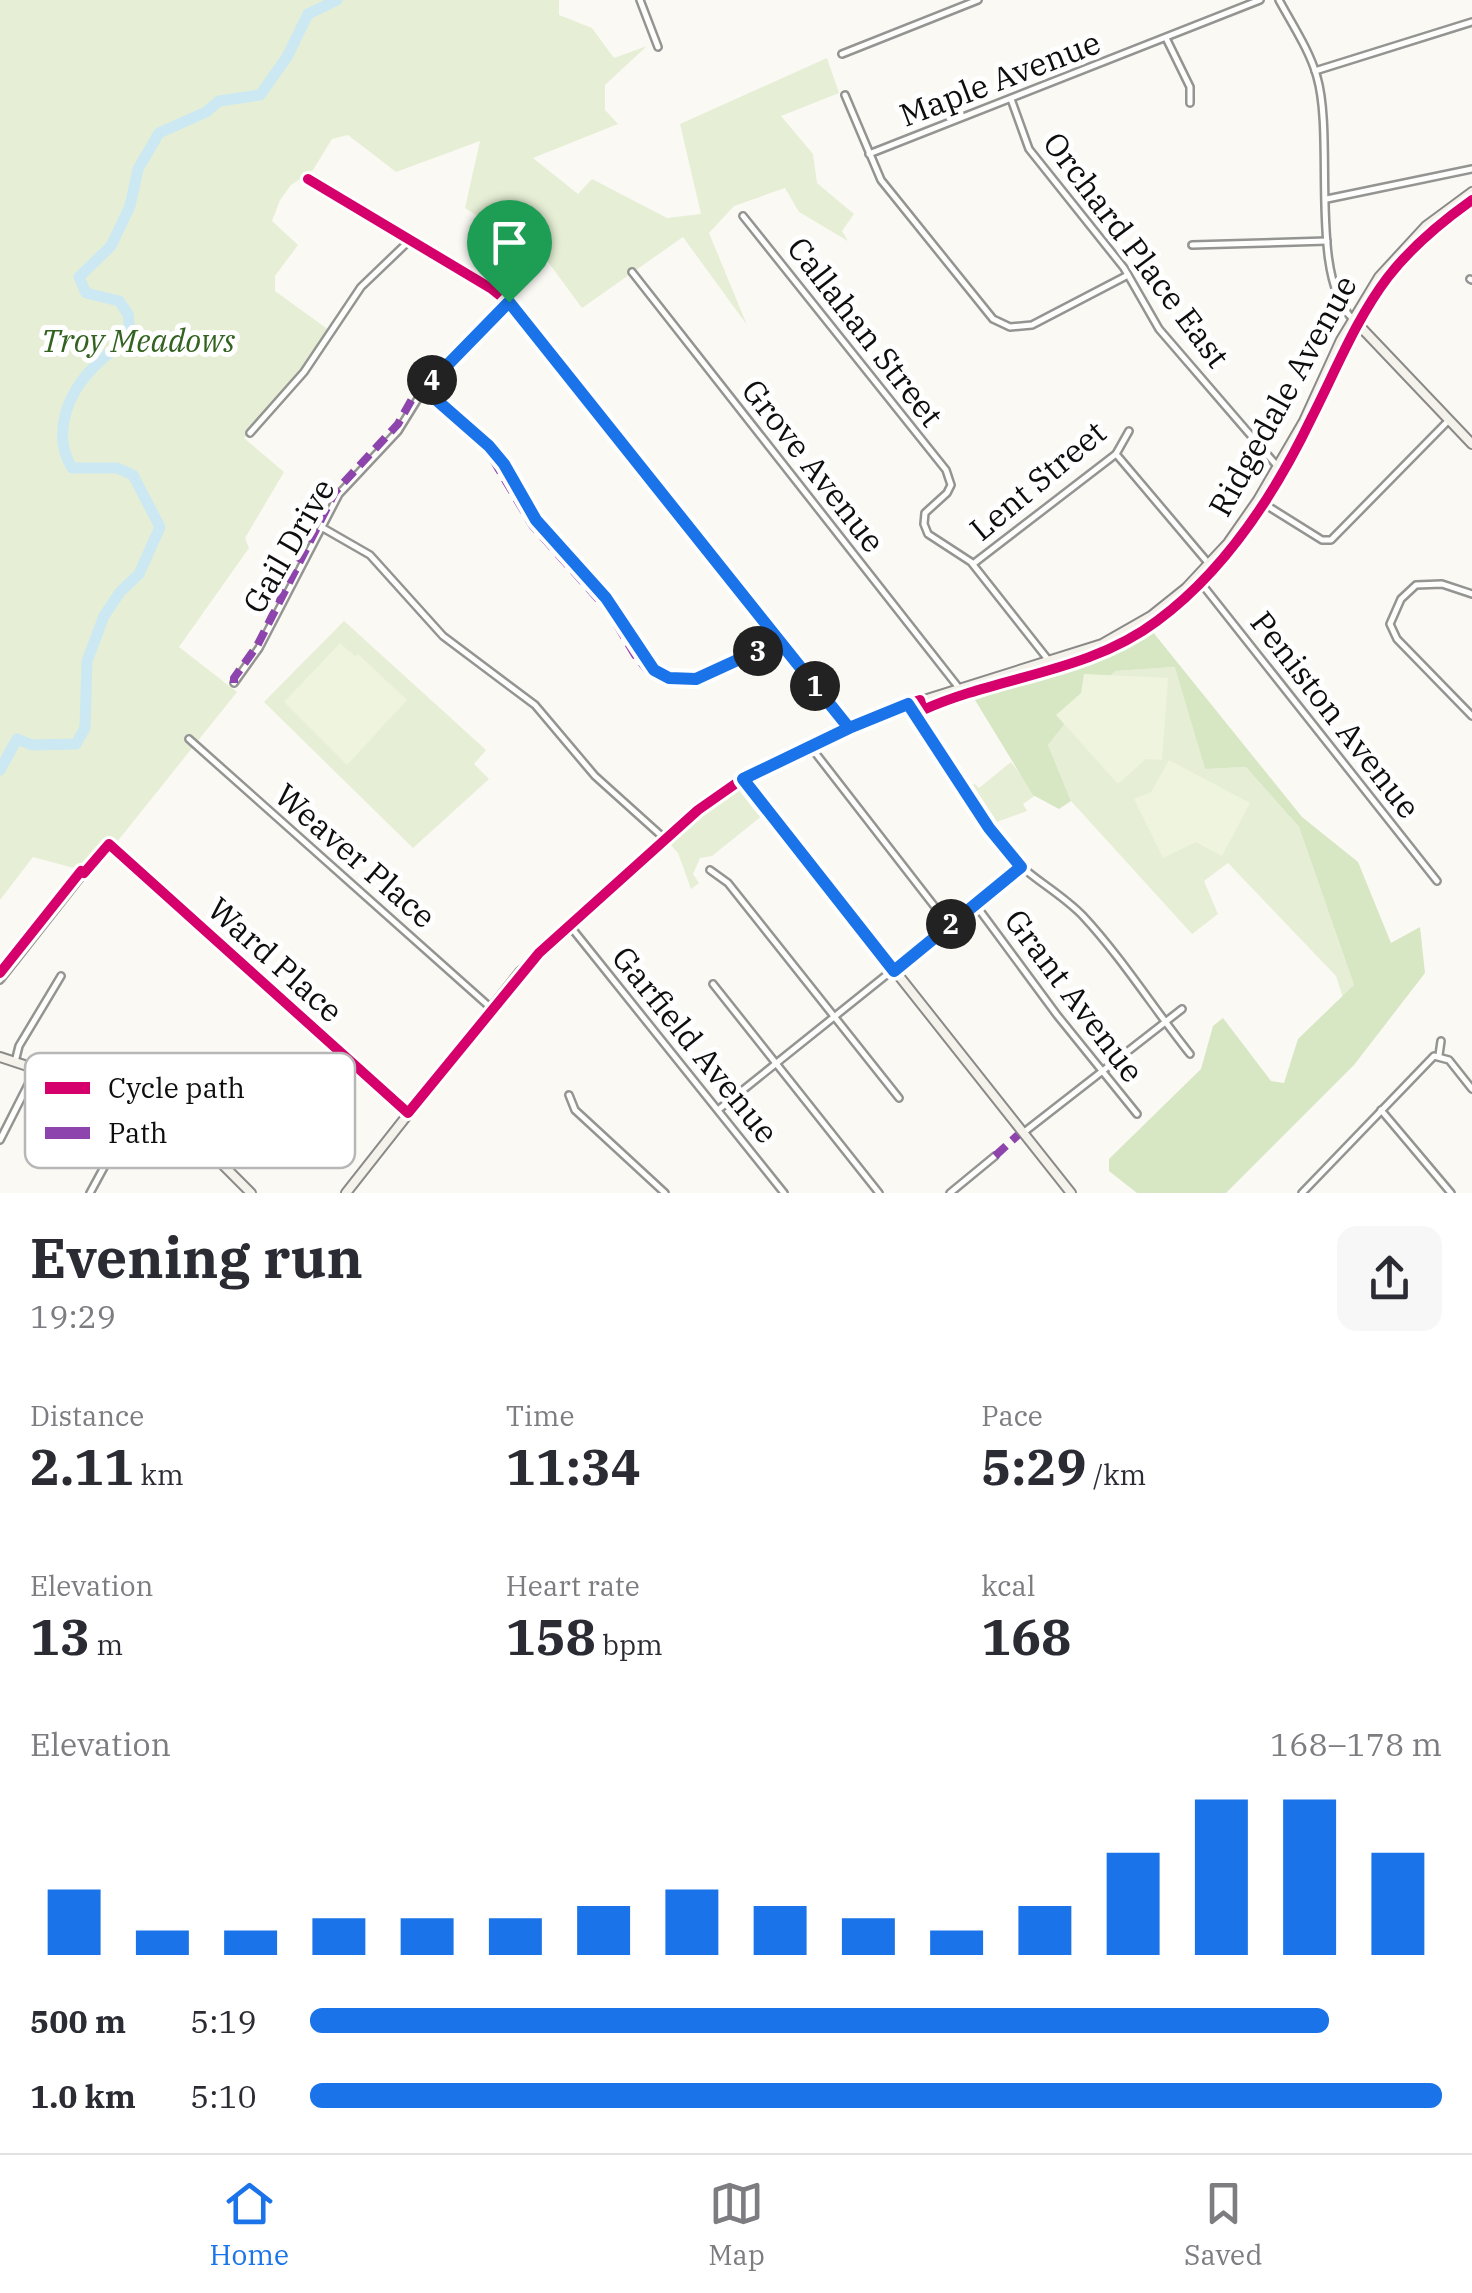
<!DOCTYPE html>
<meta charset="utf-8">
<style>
:root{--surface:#fff;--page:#f7f7f7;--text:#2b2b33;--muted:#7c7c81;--line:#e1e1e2;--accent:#1a73e8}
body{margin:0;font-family:"IBM Plex Serif",serif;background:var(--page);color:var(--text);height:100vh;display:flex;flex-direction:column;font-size:38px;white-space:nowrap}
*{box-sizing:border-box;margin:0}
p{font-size:32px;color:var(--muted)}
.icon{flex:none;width:55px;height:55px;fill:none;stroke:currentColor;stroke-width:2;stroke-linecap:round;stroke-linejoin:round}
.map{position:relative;height:1193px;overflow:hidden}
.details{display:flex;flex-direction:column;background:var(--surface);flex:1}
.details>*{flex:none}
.pin{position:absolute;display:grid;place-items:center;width:85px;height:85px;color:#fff;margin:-102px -42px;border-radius:50% 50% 50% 0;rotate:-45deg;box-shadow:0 0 10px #0007}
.pin .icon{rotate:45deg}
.km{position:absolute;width:50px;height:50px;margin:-25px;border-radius:50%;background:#222;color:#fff;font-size:28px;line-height:50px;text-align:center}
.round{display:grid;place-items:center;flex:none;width:105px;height:105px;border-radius:20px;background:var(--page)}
.summary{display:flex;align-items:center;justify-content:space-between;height:170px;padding:0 30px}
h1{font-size:55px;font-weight:700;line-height:75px}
.stats{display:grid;grid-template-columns:repeat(3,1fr);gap:15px;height:170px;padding:10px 30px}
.stats div{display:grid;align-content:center}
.stats b{font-size:50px;font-weight:700}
.stats small{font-size:28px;font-weight:400}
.stats p{font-size:28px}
.chart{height:280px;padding:20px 30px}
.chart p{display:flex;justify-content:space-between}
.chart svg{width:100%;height:180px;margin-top:10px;stroke:var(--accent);stroke-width:6}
ul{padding:0 30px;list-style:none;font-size:32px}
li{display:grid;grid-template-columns:160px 120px 1fr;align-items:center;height:75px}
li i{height:25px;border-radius:12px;background:var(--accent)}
.menu{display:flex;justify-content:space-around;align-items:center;height:140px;border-top:2px solid var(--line);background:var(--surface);font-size:28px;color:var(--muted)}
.menu a{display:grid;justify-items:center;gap:5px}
.menu .current{color:var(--accent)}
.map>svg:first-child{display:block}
.green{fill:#e6efd5}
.forest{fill:#d7e6c3}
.pitch{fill:#eff4de}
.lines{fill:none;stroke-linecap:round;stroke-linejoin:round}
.river{stroke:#cbe8f3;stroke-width:11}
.street-casing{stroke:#949492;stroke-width:10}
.secondary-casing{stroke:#8b8a88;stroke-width:12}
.street{stroke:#fefefd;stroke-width:5}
.secondary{stroke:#f4f2eb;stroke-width:8}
.quiet{stroke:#8e44ad;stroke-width:8;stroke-dasharray:15 8;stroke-linecap:butt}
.cycleway-casing{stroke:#fff;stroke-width:16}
.cycleway{stroke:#d6006c;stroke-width:10}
.route-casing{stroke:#fff;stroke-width:20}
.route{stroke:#1a73e8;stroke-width:12}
.labels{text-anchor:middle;stroke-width:10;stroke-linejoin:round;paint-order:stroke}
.street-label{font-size:32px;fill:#0e0e0e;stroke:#fff}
.park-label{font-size:32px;font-style:italic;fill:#346321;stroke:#fff}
.key{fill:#fff;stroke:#b7b7b7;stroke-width:2.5}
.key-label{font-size:28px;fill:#0e0e0e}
</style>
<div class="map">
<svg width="1472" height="1193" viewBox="0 0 1472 1193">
<rect width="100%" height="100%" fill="#faf9f4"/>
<g class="green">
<path d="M0 0H559V15L592 28 614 58 647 46 605 85V110L618 124 533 158 578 194 592 179 667 218 701 214 680 124 827 58 839 93 781 116 813 154 817 183 854 214 842 231 848 241 799 212 785 188 734 206 709 233 747 325 683 237 582 308 548 262 465 208 480 141 396 172 348 135 332 139 313 170 291 185 280 200 272 221 298 245 275 276V291L333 333 244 438 284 472 245 538 249 548 179 647 237 692 92 873 33 857 0 900Z"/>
<path d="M344 621 486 750 474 764 489 779 413 848 264 702Z"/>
<path d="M1176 667 1205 769 1246 767 1299 827 1354 985 1343 998 1336 976 1228 863 1204 881 1218 914 1192 934 1071 801 1048 745 1079 706 1115 671Z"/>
<path d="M1011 762 1036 795 1023 804 1027 811 991 824 970 786 975 784 979 788Z"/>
<path d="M742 789 763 815 712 856 700 858 693 874 699 883 691 889 678 853 671 845 702 817Z"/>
</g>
<path class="forest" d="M1152 631 1302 817 1358 862 1391 943 1420 927 1425 973 1354 1065 1226 1193H1137L1109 1171V1159L1201 1069 1213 1026 1223 1018 1271 1081 1284 1083 1298 1039 1354 985 1299 827 1246 767 1205 769 1175 667 1115 671 1079 706 1048 745 1071 801 1059 809 1033 795 975 700 1123 651Z"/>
<g class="pitch">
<path d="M340 643 355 656 358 654 407 700 347 765 284 702Z"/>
<path d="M1084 674 1168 678 1162 760 1146 759 1118 784 1056 715 1081 693Z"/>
<path d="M1169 760 1250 803 1222 856 1196 842 1163 858 1134 799 1151 792Z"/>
</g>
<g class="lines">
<path class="river" d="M0 770 17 739 32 745 76 744 85 728 87 661 104 616 120 592 139 574 160 527 133 475 117 468H72C51 434 68 392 95 366 108 352 117 350 130 333L128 314 119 301 86 293 79 277 111 246 130 206 138 169 159 133 206 112 219 101 260 95 287 57 308 14 337 0"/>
<g class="street-casing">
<g id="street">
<path d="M640 0 658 47"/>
<path d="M1279 0C1292 24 1310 51 1317 77 1335 138 1308 278 1353 319"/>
<path d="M1166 38 1190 87V103"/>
<path d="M842 54 978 0"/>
<path d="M1315 71 1472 22"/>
<path d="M845 95 881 180 993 319 1010 327 1032 325 1128 275"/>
<path d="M1011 99 1029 149 1124 268 1159 329 1278 467"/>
<path d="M869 154 1260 0"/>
<path d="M308 179 492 289 512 305 849 729"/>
<path d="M1327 199 1472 169"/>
<path d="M743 216 946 470 951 485 947 493 925 513 924 524 928 534 971 562 1050 662"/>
<path d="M1192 245 1327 241"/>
<path d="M632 272 959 688"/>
<path d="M1470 279 1472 280"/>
<path d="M424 389 489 446 504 464 536 520 606 598 653 670 669 678 696 679 779 641"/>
<path d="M250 433 304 372 361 287 410 240"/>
<path d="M1116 454 1209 564"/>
<path d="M1258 500 1322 540H1331L1448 421"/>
<path d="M323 528 370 555 443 636 535 705 595 776 665 839"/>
<path d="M973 564 1116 454 1129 431"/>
<path d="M1197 578 1437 881"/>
<path d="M1472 594 1442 584 1416 585 1401 599 1390 624 1397 639 1472 716"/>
<path d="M234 683 259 648 339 494 398 431 424 389 509 303"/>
<path d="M910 706 1010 856C1032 879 1061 893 1083 916 1122 958 1154 1009 1190 1054"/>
<path d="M189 739 491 1008"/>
<path d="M810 746 949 925"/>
<path d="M109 844 408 1113"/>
<path d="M710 870 728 883 899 1098"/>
<path d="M975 904 1057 1015 1137 1114"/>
<path d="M570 926 784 1193"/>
<path d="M0 980 84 873"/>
<path d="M713 984 879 1193"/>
<path d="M1439 1055 1441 1041"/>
<path d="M15 1062 19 1046 61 976"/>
<path d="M569 1095 575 1110 665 1193"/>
<path d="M718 1110 1021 867"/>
<path d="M1381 1110 1451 1193"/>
<path d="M1023 1133 1182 1009"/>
<path d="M0 1140 36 1069"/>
<path d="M90 1193 134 1112"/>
<path d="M950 1193 995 1156"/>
<path d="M1302 1193 1434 1056 1449 1060 1472 1089"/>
</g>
</g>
<g class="secondary-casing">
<g id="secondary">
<path d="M1353 319 1472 444"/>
<path d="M743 779 1071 1193"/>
<path d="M0 1057 82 1084 194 1141 214 1156 251 1193"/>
<path d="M346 1193 520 972 710 801 782 758 889 711 1102 644 1151 616 1186 588 1228 543 1258 500 1304 421 1341 340 1379 277 1426 226 1472 192"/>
</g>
</g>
<use href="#street" class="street"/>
<use href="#secondary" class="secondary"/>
<g class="quiet">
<path d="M426 397 463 426 489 453 532 525 608 610 635 655 648 671 671 682 697 683 777 648"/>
<path d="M234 683V678L257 646 335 492 398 424 417 390"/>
<path d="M995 1156 1018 1135"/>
</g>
<g class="cycleway-casing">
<g id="cycleway">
<path d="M308 179 492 289 512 305 849 729"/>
<path d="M0 973 81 871 84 873 109 844 408 1113 539 953 698 810 738 782 782 758 901 706 920 700 923 710C998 676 1088 673 1157 621 1226 570 1275 494 1312 417 1336 370 1356 319 1388 277 1412 246 1441 222 1472 200"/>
</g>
</g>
<use href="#cycleway" class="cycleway"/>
</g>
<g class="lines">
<g class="route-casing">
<path id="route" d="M509 302 849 728 743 779 894 971 1021 867 989 828 908 704 849 728 779 641 696 679 669 678 654 670 606 598 536 520 504 464 489 446 424 389 509 302"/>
</g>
<use href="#route" class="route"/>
</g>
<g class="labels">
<g class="street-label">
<text transform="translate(1000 79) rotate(-21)" y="11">Maple Avenue</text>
<text transform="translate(1136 250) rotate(53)" y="11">Orchard Place East</text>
<text transform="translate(865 332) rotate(52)" y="11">Callahan Street</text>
<text transform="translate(1283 396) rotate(-61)" y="11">Ridgedale Avenue</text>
<text transform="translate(813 466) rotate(52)" y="11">Grove Avenue</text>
<text transform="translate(1038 481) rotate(-40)" y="11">Lent Street</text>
<text transform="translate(289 546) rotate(-60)" y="11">Gail Drive</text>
<text transform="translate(1335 715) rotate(52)" y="11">Peniston Avenue</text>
<text transform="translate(355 856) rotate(41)" y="11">Weaver Place</text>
<text transform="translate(275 960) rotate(42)" y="11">Ward Place</text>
<text transform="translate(1074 996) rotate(53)" y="11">Grant Avenue</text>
<text transform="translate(695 1045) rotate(51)" y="11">Garfield Avenue</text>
</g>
<g class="park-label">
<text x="138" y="352">Troy Meadows</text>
</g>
</g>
<rect x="25" y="1053" width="330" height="115" rx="15" class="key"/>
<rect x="45" y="1082" width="45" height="12" fill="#d6006c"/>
<rect x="45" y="1127" width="45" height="12" fill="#8e44ad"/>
<g class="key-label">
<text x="108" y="1098">Cycle path</text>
<text x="108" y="1143">Path</text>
</g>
</svg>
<div class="pin" style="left:509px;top:302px;background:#1e9e55"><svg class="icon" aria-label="arrive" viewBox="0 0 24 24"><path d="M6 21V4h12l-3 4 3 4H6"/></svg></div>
<b class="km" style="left:815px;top:686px">1</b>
<b class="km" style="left:951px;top:924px">2</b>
<b class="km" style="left:758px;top:651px">3</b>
<b class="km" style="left:432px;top:380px">4</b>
</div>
<section class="details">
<div class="summary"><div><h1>Evening run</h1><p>19:29</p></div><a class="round"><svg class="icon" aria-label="share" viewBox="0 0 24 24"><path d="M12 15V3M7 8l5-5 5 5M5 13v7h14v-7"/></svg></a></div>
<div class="stats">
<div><p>Distance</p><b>2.11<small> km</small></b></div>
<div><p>Time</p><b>11:34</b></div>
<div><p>Pace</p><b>5:29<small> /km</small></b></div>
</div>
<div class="stats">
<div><p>Elevation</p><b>13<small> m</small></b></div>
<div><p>Heart rate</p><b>158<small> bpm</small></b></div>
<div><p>kcal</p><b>168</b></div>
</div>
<div class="chart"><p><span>Elevation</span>168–178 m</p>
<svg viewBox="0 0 160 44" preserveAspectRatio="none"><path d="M5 44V28M15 44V38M25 44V38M35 44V35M45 44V35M55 44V35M65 44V32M75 44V28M85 44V32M95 44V35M105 44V38M115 44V32M125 44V19M135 44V6M145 44V6M155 44V19"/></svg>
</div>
<ul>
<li><b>500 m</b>5:19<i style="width:90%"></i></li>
<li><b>1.0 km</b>5:10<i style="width:100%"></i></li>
</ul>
</section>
<nav class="menu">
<a class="current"><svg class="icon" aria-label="home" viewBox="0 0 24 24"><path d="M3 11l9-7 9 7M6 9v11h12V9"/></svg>Home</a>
<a><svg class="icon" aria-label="map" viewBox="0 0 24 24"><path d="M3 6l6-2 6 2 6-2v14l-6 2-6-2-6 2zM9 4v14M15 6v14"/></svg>Map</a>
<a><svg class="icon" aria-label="saved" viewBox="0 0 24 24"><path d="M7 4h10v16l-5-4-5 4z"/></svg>Saved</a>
</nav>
